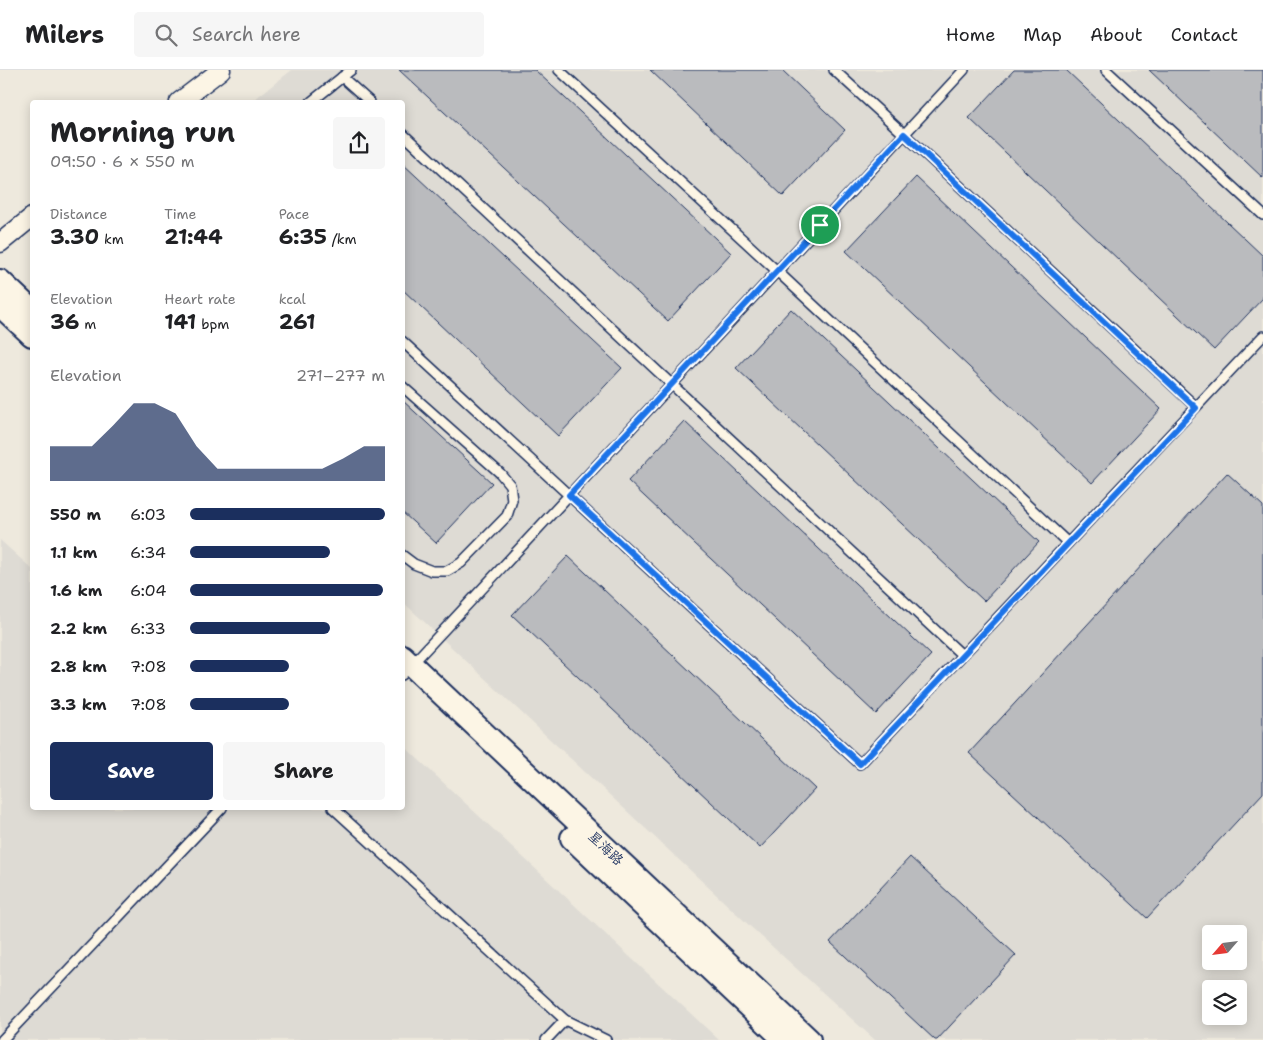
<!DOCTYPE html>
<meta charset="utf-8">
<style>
:root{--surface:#fff;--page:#f6f6f6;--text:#202124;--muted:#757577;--line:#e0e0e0;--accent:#1b2f5e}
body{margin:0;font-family:"Shantell Sans","LXGW WenKai TC",sans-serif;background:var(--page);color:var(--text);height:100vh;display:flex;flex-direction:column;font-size:19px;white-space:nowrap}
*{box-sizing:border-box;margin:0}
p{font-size:16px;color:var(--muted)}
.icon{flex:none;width:28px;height:28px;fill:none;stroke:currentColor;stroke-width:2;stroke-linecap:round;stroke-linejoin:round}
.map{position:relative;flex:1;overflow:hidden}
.panel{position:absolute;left:30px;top:30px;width:375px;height:710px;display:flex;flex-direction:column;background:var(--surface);border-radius:5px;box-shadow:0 2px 12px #0003}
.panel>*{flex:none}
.needle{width:32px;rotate:242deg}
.tools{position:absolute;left:1202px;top:855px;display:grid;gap:10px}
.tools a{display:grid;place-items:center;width:45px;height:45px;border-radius:5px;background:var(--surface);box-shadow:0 2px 12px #0003;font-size:25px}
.pin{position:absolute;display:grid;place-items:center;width:42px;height:42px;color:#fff;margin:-21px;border:2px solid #fff;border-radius:50%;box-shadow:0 1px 5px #0007}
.round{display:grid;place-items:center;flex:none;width:52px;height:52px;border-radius:5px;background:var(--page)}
.summary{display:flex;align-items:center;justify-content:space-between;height:85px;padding:0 20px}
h1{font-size:28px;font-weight:700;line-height:38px}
.stats{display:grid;grid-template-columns:repeat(3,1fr);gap:8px;height:85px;padding:5px 20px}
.stats div{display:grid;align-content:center}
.stats b{font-size:21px;font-weight:700}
.stats small{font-size:14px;font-weight:400}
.stats p{font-size:14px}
.chart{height:140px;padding:10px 20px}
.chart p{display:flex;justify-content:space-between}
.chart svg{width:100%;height:90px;margin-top:5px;fill:var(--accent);opacity:.7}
.button{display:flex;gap:10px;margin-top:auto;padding:10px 20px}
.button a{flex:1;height:58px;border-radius:5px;background:var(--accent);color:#fff;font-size:20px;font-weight:700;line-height:58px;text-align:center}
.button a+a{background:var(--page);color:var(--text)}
ul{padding:0 20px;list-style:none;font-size:16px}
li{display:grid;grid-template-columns:80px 60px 1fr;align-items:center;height:38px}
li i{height:12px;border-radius:6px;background:var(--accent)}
header{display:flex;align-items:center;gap:30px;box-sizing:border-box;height:70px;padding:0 25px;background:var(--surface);border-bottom:1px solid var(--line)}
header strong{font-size:24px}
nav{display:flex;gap:28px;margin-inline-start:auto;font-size:18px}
.search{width:350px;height:45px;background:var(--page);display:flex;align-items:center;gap:12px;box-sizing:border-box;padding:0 18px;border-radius:5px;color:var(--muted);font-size:19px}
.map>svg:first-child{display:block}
.built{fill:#dedbd4;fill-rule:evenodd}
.building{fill:#babbbe;stroke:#1b2f5e}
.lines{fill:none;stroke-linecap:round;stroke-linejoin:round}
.service-casing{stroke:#1b2f5e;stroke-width:12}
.minor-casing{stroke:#1b2f5e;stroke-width:21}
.tertiary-casing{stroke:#1b2f5e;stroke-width:26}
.service{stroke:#fcf5e5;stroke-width:9}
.minor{stroke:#fcf5e5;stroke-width:18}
.tertiary{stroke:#fcf5e5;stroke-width:22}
.route-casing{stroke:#fff;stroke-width:10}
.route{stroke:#1a73e8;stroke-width:6}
.labels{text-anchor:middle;stroke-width:4.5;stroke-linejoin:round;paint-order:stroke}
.street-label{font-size:14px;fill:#1b2f5e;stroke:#fcf5e5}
</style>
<header>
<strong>Milers</strong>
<div class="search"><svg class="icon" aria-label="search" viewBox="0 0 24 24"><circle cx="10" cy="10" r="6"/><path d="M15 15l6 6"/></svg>Search here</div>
<nav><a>Home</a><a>Map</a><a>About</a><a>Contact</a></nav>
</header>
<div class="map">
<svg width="1263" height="970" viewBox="0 0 1263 970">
<rect width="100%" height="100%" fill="#eee9dd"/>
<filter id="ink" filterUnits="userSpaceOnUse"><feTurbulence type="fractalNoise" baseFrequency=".02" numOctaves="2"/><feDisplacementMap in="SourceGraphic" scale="10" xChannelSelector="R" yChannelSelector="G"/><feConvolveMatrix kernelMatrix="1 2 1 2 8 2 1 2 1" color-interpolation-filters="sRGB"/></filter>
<g filter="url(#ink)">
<g class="built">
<path d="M292 0H1263V970H875L752 858 403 532 402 32H251ZM1211 864H1239V891H1211ZM1211 919H1239V946H1211Z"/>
<path d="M0 470 32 499V738H402L403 675 719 970H0Z"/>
</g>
<g class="building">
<path d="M399 0H535L731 183 668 251Z"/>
<path d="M650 0H782L845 60 783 126Z"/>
<path d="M1014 0H1066L1263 186V228L1214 280 969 48Z"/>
<path d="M1149 0H1263V108Z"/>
<path d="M402 93 622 298 558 366 402 219Z"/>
<path d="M916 107 1161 339 1092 413 846 181Z"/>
<path d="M791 239 1039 472 984 531 736 298Z"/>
<path d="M402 330 492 413 436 473 402 442Z"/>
<path d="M684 351 931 585 876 644 628 411Z"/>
<path d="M1227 403 1263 436V723L1147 848 969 683Z"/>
<path d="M568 486 815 719 760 778 512 545Z"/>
<path d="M910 787 1016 885 937 970H935L830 872Z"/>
</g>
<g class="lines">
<g class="service-casing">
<g id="service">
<path d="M559 0 777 201 1068 473"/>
<path d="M834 0 904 64 1196 337"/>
<path d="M1106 0 1263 145"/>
<path d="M342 7 370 32"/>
<path d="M311 32 351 0"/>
<path d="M402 63 962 585"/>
<path d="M402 271 860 694 1263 266"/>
<path d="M402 316 500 403 510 415 512 430 507 446 461 493 447 501H432L414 494 402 485"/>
<path d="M402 605 964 0"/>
<path d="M333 738 565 950 606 970"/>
<path d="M2 970 222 738"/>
<path d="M546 970 565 950"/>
</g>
</g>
<g class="minor-casing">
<g id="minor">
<path d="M179 32 221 0"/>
<path d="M0 173 32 147"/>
</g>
</g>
<g class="tertiary-casing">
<g id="tertiary">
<path d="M0 211 32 241"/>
<path d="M0 235 32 265"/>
<path d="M402 586 809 970"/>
<path d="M572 768 785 970"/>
</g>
</g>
<use href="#service" class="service"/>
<use href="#minor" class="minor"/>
<use href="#tertiary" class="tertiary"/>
</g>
</g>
<g class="lines" filter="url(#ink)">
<g class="route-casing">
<path id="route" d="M904 64 1196 338 860 694 569 425Z"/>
</g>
<use href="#route" class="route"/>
</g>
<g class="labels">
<g class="street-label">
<text transform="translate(606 778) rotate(43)" y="5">星海路</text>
</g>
</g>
</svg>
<div class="tools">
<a><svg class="needle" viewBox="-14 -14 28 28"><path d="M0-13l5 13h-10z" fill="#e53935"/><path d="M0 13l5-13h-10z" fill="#757577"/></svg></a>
<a><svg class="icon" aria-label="layers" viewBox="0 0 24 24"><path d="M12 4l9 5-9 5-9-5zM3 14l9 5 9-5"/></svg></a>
</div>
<div class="pin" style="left:820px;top:155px;background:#1e9e55"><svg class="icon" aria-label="arrive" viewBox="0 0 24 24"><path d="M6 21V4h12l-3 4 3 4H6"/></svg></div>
<section class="panel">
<div class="summary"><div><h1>Morning run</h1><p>09:50 · 6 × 550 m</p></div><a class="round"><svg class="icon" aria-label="share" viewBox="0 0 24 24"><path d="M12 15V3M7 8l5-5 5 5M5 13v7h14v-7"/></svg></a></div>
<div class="stats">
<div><p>Distance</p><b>3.30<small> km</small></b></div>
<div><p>Time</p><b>21:44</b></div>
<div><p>Pace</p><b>6:35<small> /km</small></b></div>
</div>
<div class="stats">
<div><p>Elevation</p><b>36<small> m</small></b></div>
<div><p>Heart rate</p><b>141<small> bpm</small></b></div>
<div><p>kcal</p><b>261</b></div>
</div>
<div class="chart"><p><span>Elevation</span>271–277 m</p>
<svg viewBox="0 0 160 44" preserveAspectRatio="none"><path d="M0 44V27L10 27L20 27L30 17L40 6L50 6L60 11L70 27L80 38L90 38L100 38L110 38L120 38L130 38L140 33L150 27L160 27V44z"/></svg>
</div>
<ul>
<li><b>550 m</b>6:03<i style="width:100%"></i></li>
<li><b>1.1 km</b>6:34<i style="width:72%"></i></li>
<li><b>1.6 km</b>6:04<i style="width:99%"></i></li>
<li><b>2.2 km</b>6:33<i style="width:72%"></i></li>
<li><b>2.8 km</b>7:08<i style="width:51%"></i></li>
<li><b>3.3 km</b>7:08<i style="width:51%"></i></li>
</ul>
<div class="button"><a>Save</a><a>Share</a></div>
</section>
</div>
